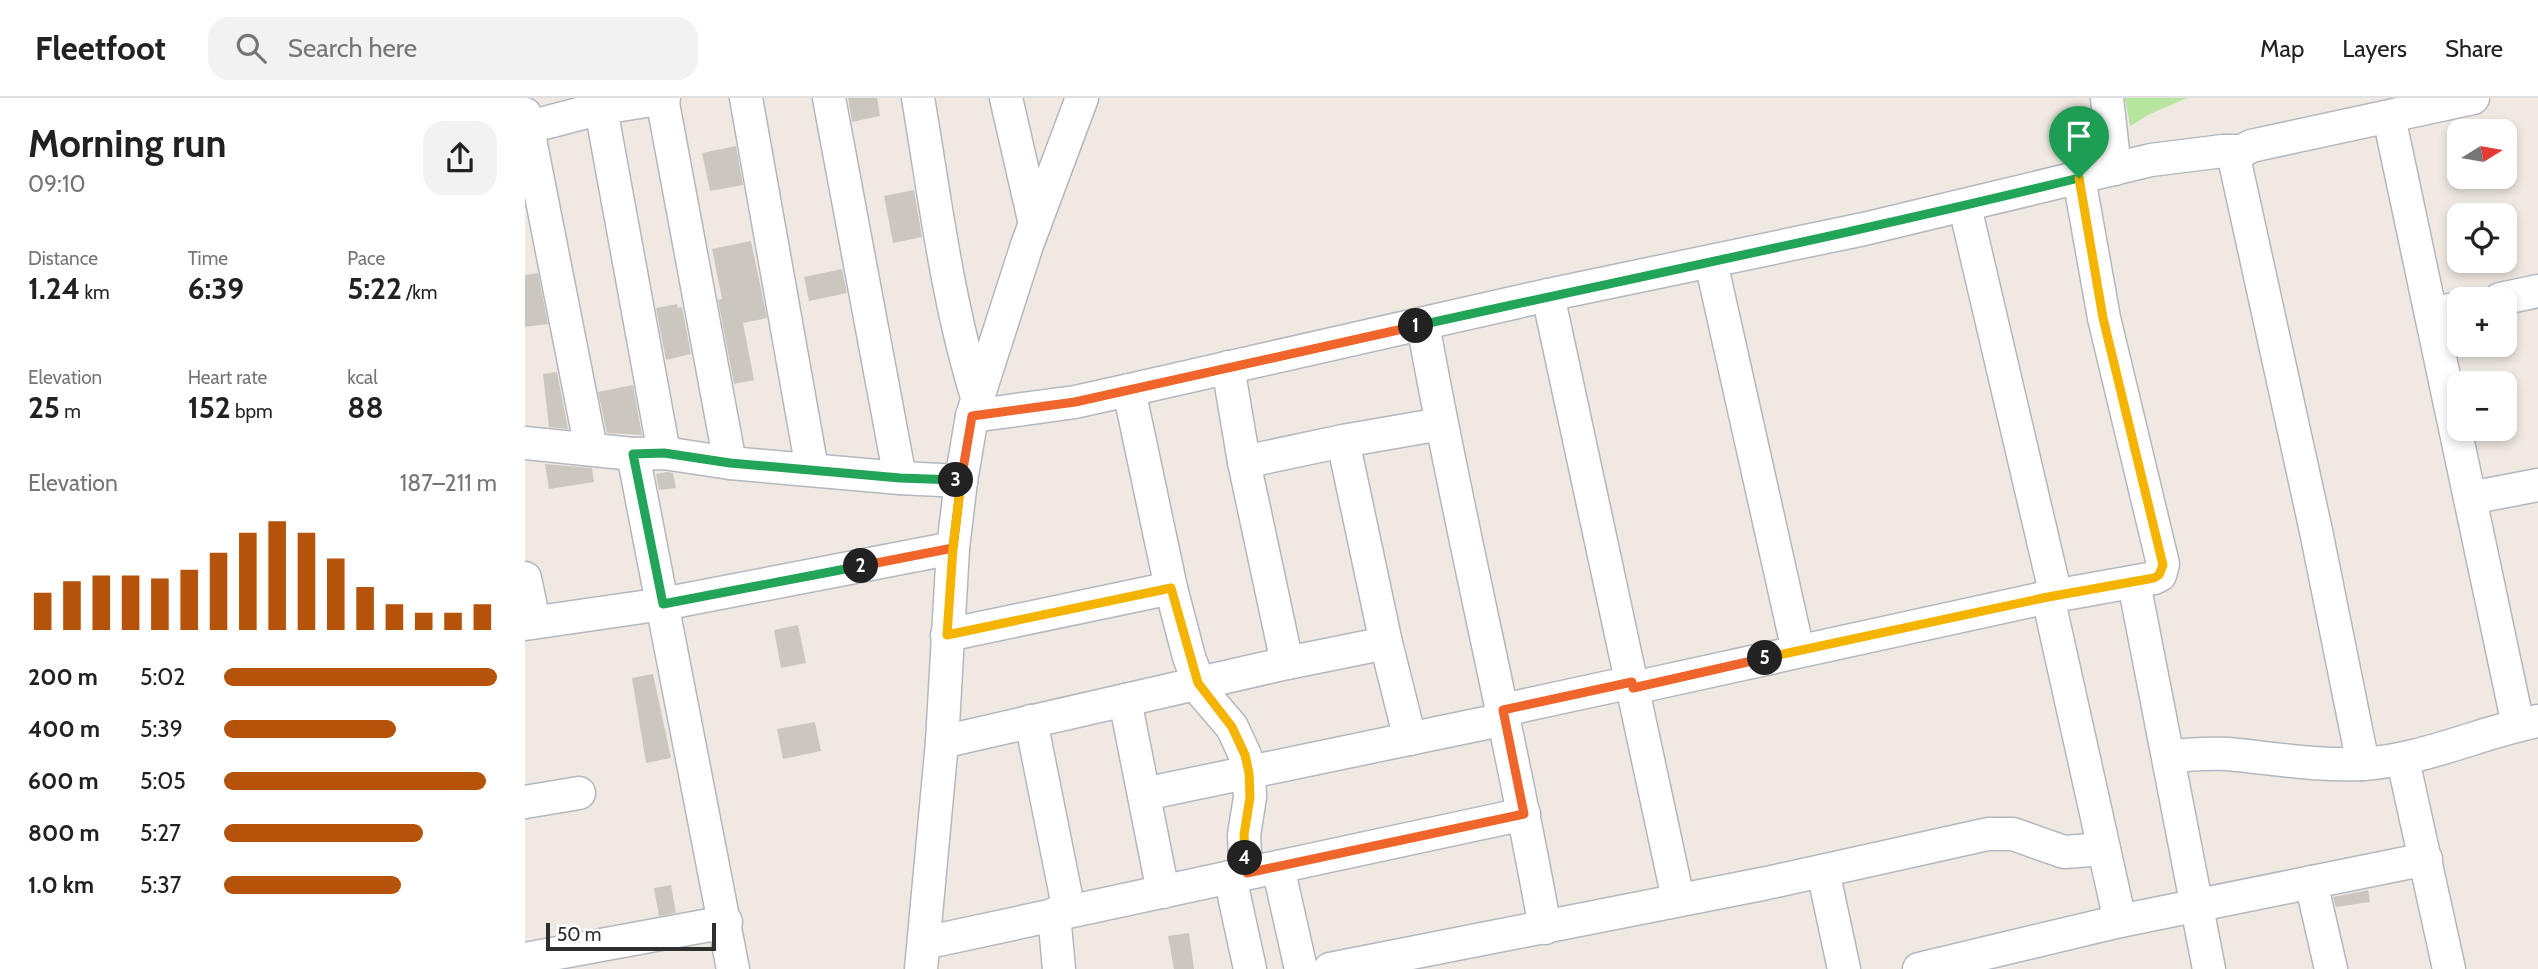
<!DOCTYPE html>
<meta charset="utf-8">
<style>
:root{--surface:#fff;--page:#f2f2f2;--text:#222;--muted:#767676;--line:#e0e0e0;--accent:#b45309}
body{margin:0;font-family:Cabin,sans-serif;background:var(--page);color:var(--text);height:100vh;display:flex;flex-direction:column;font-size:26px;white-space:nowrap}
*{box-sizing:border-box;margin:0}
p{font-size:23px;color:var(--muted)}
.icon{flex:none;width:38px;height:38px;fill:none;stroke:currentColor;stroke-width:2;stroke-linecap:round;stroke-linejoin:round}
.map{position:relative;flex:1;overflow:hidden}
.drawer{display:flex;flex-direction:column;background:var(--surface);width:525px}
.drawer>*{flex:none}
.needle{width:46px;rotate:79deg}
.buttons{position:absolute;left:1922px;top:21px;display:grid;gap:14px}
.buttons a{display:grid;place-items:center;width:70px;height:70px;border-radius:14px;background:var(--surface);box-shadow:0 4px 10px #0003;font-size:35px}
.scale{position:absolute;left:21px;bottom:18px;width:170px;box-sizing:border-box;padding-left:7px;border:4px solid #2e2e2e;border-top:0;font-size:19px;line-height:24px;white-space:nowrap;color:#2e2e2e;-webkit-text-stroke:5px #fff;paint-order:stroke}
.pin{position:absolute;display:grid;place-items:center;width:60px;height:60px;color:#fff;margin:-72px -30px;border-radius:50% 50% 50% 0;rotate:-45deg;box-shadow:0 0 7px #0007}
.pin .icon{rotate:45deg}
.km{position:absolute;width:35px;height:35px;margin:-18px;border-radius:50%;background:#222;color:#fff;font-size:19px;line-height:35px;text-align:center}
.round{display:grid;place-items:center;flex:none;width:74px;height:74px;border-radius:21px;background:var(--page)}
.summary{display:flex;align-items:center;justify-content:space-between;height:119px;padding:0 28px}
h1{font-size:38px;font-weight:800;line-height:52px}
.metrics{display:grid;grid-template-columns:repeat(3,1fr);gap:10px;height:119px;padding:7px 28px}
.metrics div{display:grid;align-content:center}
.metrics b{font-size:30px;font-weight:800}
.metrics small{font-size:19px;font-weight:400}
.metrics p{font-size:19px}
.chart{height:196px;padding:14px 28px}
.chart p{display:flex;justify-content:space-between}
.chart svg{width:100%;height:126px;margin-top:7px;stroke:var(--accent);stroke-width:6}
ul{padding:0 28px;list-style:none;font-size:23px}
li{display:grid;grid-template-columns:112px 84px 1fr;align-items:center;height:52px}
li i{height:18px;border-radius:9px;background:var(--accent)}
header{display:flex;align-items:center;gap:42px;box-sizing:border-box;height:98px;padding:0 35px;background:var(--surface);border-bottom:2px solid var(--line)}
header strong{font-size:33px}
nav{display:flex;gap:38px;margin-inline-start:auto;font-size:24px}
.search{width:490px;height:63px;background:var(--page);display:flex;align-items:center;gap:18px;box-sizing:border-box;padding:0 24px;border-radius:21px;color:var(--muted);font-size:26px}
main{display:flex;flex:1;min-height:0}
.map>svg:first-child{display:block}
.green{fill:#b6e59e}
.building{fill:#cbc7bf}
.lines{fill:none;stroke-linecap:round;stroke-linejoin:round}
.minor-casing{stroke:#b4b7c1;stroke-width:35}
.minor{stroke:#fff;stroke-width:32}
.split-1-casing{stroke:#fff;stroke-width:14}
.split-2-casing{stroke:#fff;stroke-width:14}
.split-3-casing{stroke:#fff;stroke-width:14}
.split-4-casing{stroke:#fff;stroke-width:14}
.split-5-casing{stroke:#fff;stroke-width:14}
.split-6-casing{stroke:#fff;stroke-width:14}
.split-1{stroke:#22a559;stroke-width:9}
.split-2{stroke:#f0652b;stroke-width:9}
.split-3{stroke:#22a559;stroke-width:9}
.split-4{stroke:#f5b400;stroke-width:9}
.split-5{stroke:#f0652b;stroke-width:9}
.split-6{stroke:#f5b400;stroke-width:9}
</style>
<header>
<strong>Fleetfoot</strong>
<div class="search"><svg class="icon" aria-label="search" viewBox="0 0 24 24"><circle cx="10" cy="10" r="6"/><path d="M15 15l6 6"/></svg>Search here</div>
<nav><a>Map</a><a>Layers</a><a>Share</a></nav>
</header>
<main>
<section class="drawer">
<div class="summary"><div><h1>Morning run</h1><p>09:10</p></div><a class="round"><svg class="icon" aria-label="share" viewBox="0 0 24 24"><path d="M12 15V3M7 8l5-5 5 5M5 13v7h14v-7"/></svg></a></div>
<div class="metrics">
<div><p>Distance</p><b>1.24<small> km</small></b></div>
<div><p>Time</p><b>6:39</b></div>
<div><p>Pace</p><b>5:22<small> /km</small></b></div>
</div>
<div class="metrics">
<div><p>Elevation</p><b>25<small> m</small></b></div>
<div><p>Heart rate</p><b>152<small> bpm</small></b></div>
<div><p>kcal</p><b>88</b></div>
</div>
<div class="chart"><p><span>Elevation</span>187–211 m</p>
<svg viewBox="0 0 160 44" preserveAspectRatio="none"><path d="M5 44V31M15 44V27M25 44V25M35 44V25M45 44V26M55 44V23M65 44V17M75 44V10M85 44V6M95 44V10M105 44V19M115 44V29M125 44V35M135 44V38M145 44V38M155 44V35"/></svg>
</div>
<ul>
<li><b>200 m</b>5:02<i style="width:100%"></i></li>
<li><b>400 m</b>5:39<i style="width:63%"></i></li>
<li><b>600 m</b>5:05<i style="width:96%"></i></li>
<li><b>800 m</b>5:27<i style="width:73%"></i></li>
<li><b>1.0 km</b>5:37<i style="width:65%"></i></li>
</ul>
</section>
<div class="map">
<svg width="2013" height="871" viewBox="0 0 2013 871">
<rect width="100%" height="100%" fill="#efe9e1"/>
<path class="green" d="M1600 0H1662L1625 16 1605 28Z"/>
<g class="building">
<path d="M323 0H352L355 18 327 24Z"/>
<path d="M211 48 218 87 185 93 177 55Z"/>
<path d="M389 92 397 139 368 145 359 98Z"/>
<path d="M226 143 242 220 218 225 229 282 209 286 193 202 197 201 187 151Z"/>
<path d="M317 171 322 195 284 203 279 179Z"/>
<path d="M13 175 23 226 0 229V177Z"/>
<path d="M152 206 153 210 157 209 166 256 141 262 131 210Z"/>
<path d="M32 274 43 331 24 329 18 276Z"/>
<path d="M108 287 117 337 82 335 73 294Z"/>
<path d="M20 366 67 370 69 384 24 391Z"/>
<path d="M141 374 148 375 151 390 134 392 131 376Z"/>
<path d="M273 527 281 565 256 570 249 532Z"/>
<path d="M128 576 146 660 121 665 107 580Z"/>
<path d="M290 624 296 653 258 661 252 631Z"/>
<path d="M146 787 151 815 134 818 129 790Z"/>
<path d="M1843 792 1845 804 1811 809 1808 799Z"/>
<path d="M664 835 669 871H649L643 838Z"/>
</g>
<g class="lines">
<g class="minor-casing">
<g id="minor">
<path d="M74 0 139 355"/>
<path d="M137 0 205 365"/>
<path d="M221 0 287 371"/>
<path d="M304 0 375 380"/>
<path d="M393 0C410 100 422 202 452 299"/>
<path d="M481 0 510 126"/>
<path d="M1582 0 1590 71"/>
<path d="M0 16 66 351"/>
<path d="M1864 19 1993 627"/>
<path d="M0 30 77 10 139 0"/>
<path d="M1440 109 1531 498"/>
<path d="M1186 164 1273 553"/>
<path d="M1023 197 1153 801"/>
<path d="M1975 201 2013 193"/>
<path d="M1906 216 1934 210"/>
<path d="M898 226C934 428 984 628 1020 830"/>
<path d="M703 269 719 364 762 565"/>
<path d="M604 292 646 490 664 559 677 594 707 629 720 657 724 675 725 699 719 737 721 775"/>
<path d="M447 318 550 304 604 292 1023 197 1339 131 1626 62 1698 53H1714"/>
<path d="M818 343 861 545 885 641"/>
<path d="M0 345 108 356 139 355 205 365 375 380 436 383"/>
<path d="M108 356 208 871"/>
<path d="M719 364 818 343 916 326"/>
<path d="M1945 400 2013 387"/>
<path d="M0 480 9 524"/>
<path d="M1609 485 1684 871"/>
<path d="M1523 499 1595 823"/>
<path d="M0 526 138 506 428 450"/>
<path d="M422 537 646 490"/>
<path d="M1108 590 1523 499 1629 480 1635 477 1638 466 1579 220 1554 80"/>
<path d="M600 602 638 794"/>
<path d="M978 612 1107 584"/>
<path d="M506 623 544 813"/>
<path d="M417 644 762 565 861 545"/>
<path d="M1644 658C1663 657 1683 655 1703 656 1747 660 1791 668 1836 666 1897 663 1953 635 2013 623"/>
<path d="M1878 662 1924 871"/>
<path d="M1838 666 1791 433 1710 64 1711 57 1726 48 1948 0"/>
<path d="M619 696 980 621"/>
<path d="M0 704 54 695"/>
<path d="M753 769 776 871"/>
<path d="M1298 773 1319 871"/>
<path d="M705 779 725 871"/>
<path d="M1786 784 1806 871"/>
<path d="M529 816 534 871"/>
<path d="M399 845 999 716"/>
<path d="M0 861 201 824"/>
<path d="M396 871 417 644 428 450 436 383 447 318 502 147 557 0"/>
<path d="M805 871 1242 785 1463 736H1488L1539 754 1579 751"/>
<path d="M1394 871 1595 823 1901 761"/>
</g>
</g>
<use href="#minor" class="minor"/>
</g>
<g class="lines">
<g class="split-1-casing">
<path id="split-1" d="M891 228C1112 179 1334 134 1554 80"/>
</g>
<g class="split-2-casing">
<path id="split-2" d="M336 468 428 450 436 383 447 318 550 304 891 228"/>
</g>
<g class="split-3-casing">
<path id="split-3" d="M336 468 138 506 108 356 139 355 205 365 375 380 431 382"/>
</g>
<g class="split-4-casing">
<path id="split-4" d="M431 382 436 383 428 450 422 537 646 490 673 585 707 629 720 657 724 675 725 699 719 737 720 760"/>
</g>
<g class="split-5-casing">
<path id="split-5" d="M720 760 722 775 999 716 978 612 1107 584 1108 590 1240 560"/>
</g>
<g class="split-6-casing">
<path id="split-6" d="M1240 560 1523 499 1629 480 1634 477 1638 467 1578 220 1554 80"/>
</g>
<use href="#split-1" class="split-1"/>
<use href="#split-2" class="split-2"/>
<use href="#split-3" class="split-3"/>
<use href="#split-4" class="split-4"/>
<use href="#split-5" class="split-5"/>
<use href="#split-6" class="split-6"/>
</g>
</svg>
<div class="buttons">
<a><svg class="needle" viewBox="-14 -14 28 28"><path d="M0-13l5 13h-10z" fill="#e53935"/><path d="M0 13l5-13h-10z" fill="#767676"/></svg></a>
<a><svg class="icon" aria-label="locate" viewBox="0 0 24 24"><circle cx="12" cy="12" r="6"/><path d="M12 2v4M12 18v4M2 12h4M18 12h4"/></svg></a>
<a>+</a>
<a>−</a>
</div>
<div class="scale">50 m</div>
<div class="pin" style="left:1554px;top:80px;background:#1e9e55"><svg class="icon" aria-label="arrive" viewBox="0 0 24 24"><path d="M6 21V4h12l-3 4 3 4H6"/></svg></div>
<b class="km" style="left:891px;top:228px">1</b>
<b class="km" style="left:336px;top:468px">2</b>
<b class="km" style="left:431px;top:382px">3</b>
<b class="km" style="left:720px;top:760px">4</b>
<b class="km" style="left:1240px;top:560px">5</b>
</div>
</main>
